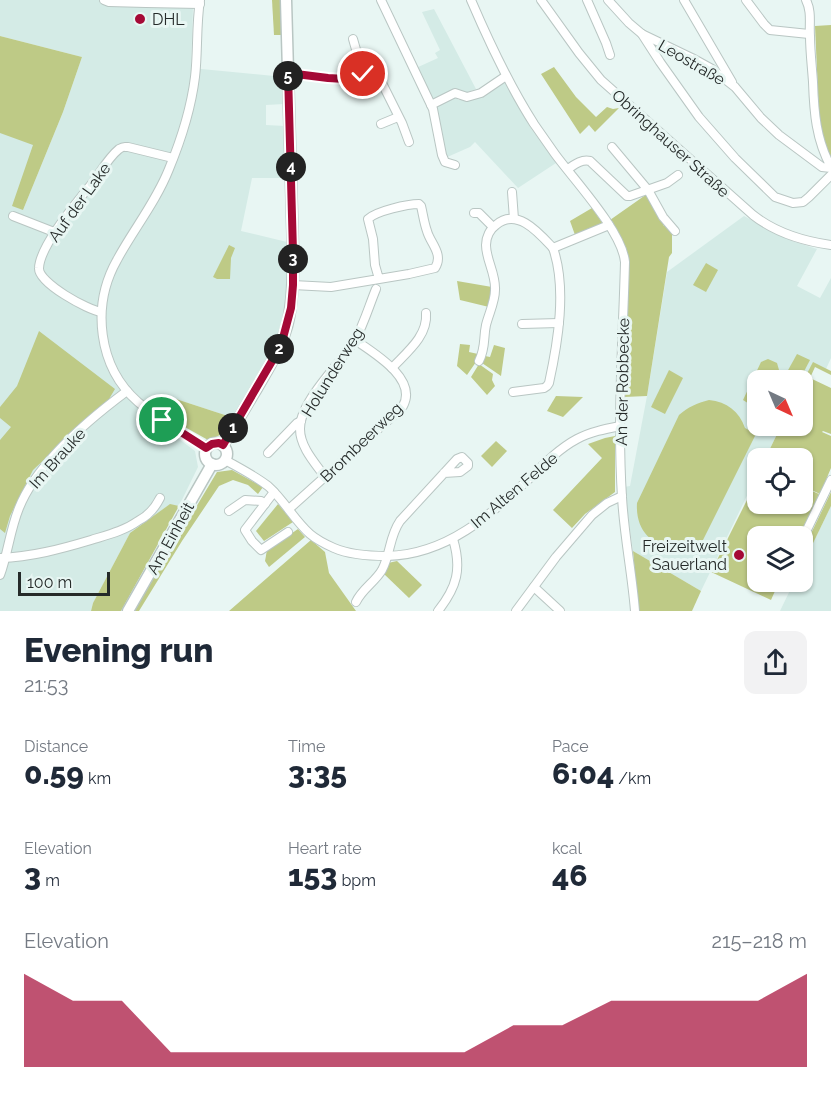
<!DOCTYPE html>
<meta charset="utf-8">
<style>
:root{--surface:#fff;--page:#f2f2f3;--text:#1f2937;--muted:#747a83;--accent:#a50936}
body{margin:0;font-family:Raleway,sans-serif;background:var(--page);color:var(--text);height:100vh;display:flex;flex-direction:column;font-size:22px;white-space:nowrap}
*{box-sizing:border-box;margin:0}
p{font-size:20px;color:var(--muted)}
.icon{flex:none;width:33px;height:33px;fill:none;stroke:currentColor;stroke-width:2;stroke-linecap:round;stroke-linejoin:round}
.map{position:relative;height:611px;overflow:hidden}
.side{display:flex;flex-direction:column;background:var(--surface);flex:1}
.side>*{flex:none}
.needle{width:39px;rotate:136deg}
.buttons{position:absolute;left:747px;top:370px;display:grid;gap:12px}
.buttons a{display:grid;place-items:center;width:66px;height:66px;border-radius:12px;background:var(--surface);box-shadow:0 2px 4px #0004;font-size:30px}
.scale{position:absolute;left:18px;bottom:15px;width:92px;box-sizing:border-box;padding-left:6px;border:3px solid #252a29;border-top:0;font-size:16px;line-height:21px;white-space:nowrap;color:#252a29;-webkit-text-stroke:4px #e8f6f3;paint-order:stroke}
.pin{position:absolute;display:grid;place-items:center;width:51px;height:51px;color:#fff;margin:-26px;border:3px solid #fff;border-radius:50%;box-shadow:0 2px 6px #0007}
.km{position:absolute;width:30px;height:30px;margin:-15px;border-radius:50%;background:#222;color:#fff;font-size:16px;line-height:30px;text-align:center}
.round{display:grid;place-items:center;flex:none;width:63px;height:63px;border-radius:12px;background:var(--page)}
.head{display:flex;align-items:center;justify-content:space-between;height:102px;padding:0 24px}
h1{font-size:33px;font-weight:800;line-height:45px}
.stats{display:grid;grid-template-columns:repeat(3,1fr);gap:9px;height:102px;padding:6px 24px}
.stats div{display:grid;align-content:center}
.stats b{font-size:30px;font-weight:800}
.stats small{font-size:16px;font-weight:400}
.stats p{font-size:16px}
.chart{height:168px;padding:12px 24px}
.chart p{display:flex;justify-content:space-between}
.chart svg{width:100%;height:108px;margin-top:6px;fill:var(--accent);opacity:.7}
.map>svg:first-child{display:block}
.built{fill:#d4ebe6}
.green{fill:#beca86}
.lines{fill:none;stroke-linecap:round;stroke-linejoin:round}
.minor-casing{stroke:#b9c6c3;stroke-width:10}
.major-casing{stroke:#b9c6c3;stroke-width:13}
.minor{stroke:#fff;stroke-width:8}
.major{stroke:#fff;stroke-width:10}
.route-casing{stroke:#fff;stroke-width:12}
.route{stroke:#a50936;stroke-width:8}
.poi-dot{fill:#a50936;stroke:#e8f6f3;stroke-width:2}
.labels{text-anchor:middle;stroke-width:6;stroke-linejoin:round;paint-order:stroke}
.poi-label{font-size:16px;fill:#252a29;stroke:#e8f6f3;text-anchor:start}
.street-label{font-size:16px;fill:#252a29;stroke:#e8f6f3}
</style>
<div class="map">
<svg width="831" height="611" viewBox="0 0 831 611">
<rect width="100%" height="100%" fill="#e8f6f3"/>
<g class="built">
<path d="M0 0H113L114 3 193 8 191 68 284 77V104L266 105V125L285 126V178H252L241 231 287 242V297L277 340 234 418 176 399H149L139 409 195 451 198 467 179 506 169 505 130 533 93 603 91 611H0V48L60 68 23 210 63 112 82 57 0 36Z"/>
<path d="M434 9 476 89 463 94 454 91 458 100 475 98 505 79 530 127 556 163 518 188 475 142 470 147 445 158 416 68 438 58 435 53 440 50 422 12Z"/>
<path d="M744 216 792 241 817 249 797 286 820 298 831 278V358L826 369 813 363 803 381H758V426H781L765 459H758L757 475 701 591 633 551 624 487 630 486 647 396 667 272Z"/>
<path d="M831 506V611H780L794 582H802L803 564Z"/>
</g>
<g class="green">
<path d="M272 0H281L282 35H274Z"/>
<path d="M831 25V158L820 137 815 26Z"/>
<path d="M0 36 82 57 63 112 23 210 12 206 33 145 0 133Z"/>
<path d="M554 67 576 97 596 117 607 107 613 109 619 108 595 132 589 125 580 134 541 74Z"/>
<path d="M647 194 664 226H666L672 233V253L669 257 647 396 624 397 626 314 629 261 621 238 610 220Z"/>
<path d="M592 208 603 224 575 235 570 221Z"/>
<path d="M229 245 235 248 231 258 230 279H217L213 277Z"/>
<path d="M706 263 718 270 706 292 693 285Z"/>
<path d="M457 281 492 287 489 307 460 300Z"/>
<path d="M39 331 115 389 109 399 33 470 10 516 5 533 0 529V440L11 427 0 418V407L17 386Z"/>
<path d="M460 344 470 345 469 352 478 354 476 362 467 375 457 366Z"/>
<path d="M494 345 505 348 501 376 482 363 485 356 490 357Z"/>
<path d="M797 354 810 360 799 381H782Z"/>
<path d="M768 359 777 363 779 370 773 381H758L757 406 754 407 743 400 761 362Z"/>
<path d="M813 362 831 371V375L815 367 810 378 831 388V434L823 431 822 432 831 436V468L820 494 803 486 802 459H765L781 426H802L803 381Z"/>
<path d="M479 364 493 374 492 380 495 386 487 395 471 377Z"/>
<path d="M669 370 683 378 665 414 651 407Z"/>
<path d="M556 396 583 397 563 417 547 411Z"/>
<path d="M149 399H176L234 418 225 433 208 440 144 404Z"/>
<path d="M709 400C727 402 739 411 745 428L756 434 698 550 687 544C657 552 635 534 637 503L679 415C688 407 697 403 709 400Z"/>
<path d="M615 436V492L585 514 572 528 553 510 602 458 588 444 605 438Z"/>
<path d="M496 441 507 451 492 467 481 456Z"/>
<path d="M232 470 263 487 258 494 248 485 233 480 219 486 182 541 139 611H134L217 472Z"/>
<path d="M757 480 758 504H802L803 487 819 494 800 537H758V582H779L771 600 711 572Z"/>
<path d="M831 492V506L803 564V550Z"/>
<path d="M170 504 179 506 121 611H91L93 603 130 533Z"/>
<path d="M278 504 293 522 264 541 256 531Z"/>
<path d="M298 529 305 537 269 567 265 561 267 550Z"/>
<path d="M311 540 325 552 329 573 356 611H229Z"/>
<path d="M633 551 701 591 692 611H638Z"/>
<path d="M397 561 422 585 409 598 383 573 388 563Z"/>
</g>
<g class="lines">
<g class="minor-casing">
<g id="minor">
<path d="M104 0 109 2 146 3 200 4"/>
<path d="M200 0C196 26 198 52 195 77 191 109 181 140 169 169 156 202 133 230 117 260 91 306 98 367 138 402 159 420 184 433 206 448"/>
<path d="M381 0 433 109 442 155 445 162 455 165"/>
<path d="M471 0C489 42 509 85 534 124 541 134 548 144 555 154 574 180 622 231 625 262 623 340 617 418 622 497 624 535 632 573 635 611"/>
<path d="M541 0 579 53 601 80 753 215C776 233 802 241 831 245"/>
<path d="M587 0 606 43 610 55"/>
<path d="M608 0 629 23 642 34 692 58 712 69 735 87 761 118 779 135 822 167 831 168"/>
<path d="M684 0 732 82"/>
<path d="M746 0 764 24 770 30 809 34"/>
<path d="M806 0C812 12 809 23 810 36 810 51 812 67 813 82 814 112 816 140 831 167"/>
<path d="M642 34 660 62 699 117 735 158 775 197 793 203 803 202 809 197 831 175"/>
<path d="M353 39 363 74"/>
<path d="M288 73C306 75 324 79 342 79 354 78 364 72 376 74L379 77 402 123 409 142"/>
<path d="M431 105 455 93 467 97 481 93 506 76"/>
<path d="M381 124 398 117"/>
<path d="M612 147 648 190 663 217 675 231"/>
<path d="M568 169C574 165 581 159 590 161L627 196H630L667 183 678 175"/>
<path d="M512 192 514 219"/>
<path d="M474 213H479L493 227"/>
<path d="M13 216 54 232"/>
<path d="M293 285 331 287 409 274 435 268C444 254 430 243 427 231 424 223 423 214 421 206L419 204C408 204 376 211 368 219L373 239 375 265 379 279"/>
<path d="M101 312C88 310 38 283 39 268 40 245 78 201 93 182 101 171 109 157 119 149 124 146 123 147 128 147L173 158"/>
<path d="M522 324 559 323"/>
<path d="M479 361C486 347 483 339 486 325 489 313 495 302 495 290 496 274 486 260 486 245 486 237 490 229 496 225 517 207 539 233 553 248"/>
<path d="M392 368C407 352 428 336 426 313"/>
<path d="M513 392 544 388 547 386 549 383C558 342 567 288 553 248L609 225"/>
<path d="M268 453 297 423 301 421"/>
<path d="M225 460C240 468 255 476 268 486 284 500 294 520 310 534 317 540 325 544 334 548 350 555 369 556 387 556 447 555 490 515 531 477 545 463 560 448 577 439 590 432 605 429 620 426"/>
<path d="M325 477C315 463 300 447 300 429 299 402 341 363 355 340 364 324 369 306 376 289"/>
<path d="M274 492 245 530 252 541 261 550 288 532"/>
<path d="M289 509 386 422C392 417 399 412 403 406 418 379 374 353 355 340"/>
<path d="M229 511 245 500 261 501 265 504"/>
<path d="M802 540 831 480"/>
<path d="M0 558C31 557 61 549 91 540 107 535 124 531 138 521 148 516 155 508 160 498"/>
<path d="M0 575C8 553 10 530 19 508 37 463 88 420 127 391"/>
<path d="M534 587 560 611"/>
<path d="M356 602C362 589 375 582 382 570 391 553 389 537 400 521L457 459 462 457 468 463V466L460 472 444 473"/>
<path d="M438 611C457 587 462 569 453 539"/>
<path d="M516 611 556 557 592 515 607 503 622 496"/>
</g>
</g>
<g class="major-casing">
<g id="major">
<circle cx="216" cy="454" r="11"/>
<path d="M223 445C233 428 244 410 254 393 267 371 280 350 287 326 293 302 293 276 293 252L286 0"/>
<path d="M128 611 212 464"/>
</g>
</g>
<use href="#minor" class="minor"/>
<use href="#major" class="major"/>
</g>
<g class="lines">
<g class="route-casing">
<path id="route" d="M162 420 206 448 212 444 219 443 223 445 275 356 283 338 291 308 293 285V252L288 73 328 78 345 79 363 74"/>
</g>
<use href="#route" class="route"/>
</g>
<g class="poi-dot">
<circle cx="140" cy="19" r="6"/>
<circle cx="739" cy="555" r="6"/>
</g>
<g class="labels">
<g class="poi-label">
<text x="152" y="25">DHL</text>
<text x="727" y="552" text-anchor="end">Freizeitwelt<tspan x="727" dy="18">Sauerland</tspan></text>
</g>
<g class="street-label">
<text transform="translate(692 62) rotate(30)" y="6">Leostraße</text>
<text transform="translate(671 143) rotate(42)" y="6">Obringhauser Straße</text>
<text transform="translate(79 202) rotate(-54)" y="6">Auf der Lake</text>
<text transform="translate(332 372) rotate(-58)" y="6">Holunderweg</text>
<text transform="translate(622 382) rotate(-89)" y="6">An der Robbecke</text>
<text transform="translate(361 442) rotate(-44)" y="6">Brombeerweg</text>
<text transform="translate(57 458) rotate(-48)" y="6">Im Brauke</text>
<text transform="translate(514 490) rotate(-40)" y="6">Im Alten Felde</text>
<text transform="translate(170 538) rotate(-61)" y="6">Am Einheit</text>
</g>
</g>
</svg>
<div class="buttons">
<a><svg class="needle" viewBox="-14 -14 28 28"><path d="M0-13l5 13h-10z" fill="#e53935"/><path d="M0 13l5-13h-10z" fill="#747a83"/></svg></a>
<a><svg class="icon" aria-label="locate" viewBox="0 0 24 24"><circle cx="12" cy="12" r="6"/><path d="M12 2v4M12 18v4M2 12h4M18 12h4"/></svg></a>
<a><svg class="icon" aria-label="layers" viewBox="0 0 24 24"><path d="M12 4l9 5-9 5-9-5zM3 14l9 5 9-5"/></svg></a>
</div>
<div class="scale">100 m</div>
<div class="pin" style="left:162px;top:420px;background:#1e9e55"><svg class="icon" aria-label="arrive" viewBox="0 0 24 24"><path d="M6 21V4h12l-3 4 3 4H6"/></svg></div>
<div class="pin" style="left:363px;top:74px;background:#d93025"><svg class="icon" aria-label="check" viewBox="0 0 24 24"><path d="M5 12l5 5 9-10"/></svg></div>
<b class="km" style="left:233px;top:428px">1</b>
<b class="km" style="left:279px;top:349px">2</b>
<b class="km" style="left:293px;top:259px">3</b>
<b class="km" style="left:291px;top:167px">4</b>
<b class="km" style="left:288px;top:76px">5</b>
</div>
<section class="side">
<div class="head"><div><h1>Evening run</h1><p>21:53</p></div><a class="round"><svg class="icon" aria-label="share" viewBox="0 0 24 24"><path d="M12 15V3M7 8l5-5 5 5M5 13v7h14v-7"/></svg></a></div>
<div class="stats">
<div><p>Distance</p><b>0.59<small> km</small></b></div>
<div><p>Time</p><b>3:35</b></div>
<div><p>Pace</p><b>6:04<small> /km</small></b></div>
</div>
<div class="stats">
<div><p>Elevation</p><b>3<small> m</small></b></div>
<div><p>Heart rate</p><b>153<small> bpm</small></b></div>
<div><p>kcal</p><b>46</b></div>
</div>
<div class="chart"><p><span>Elevation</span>215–218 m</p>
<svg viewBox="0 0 160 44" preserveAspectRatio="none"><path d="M0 44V6L10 17L20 17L30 38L40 38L50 38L60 38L70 38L80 38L90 38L100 27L110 27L120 17L130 17L140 17L150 17L160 6V44z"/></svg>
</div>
</section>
